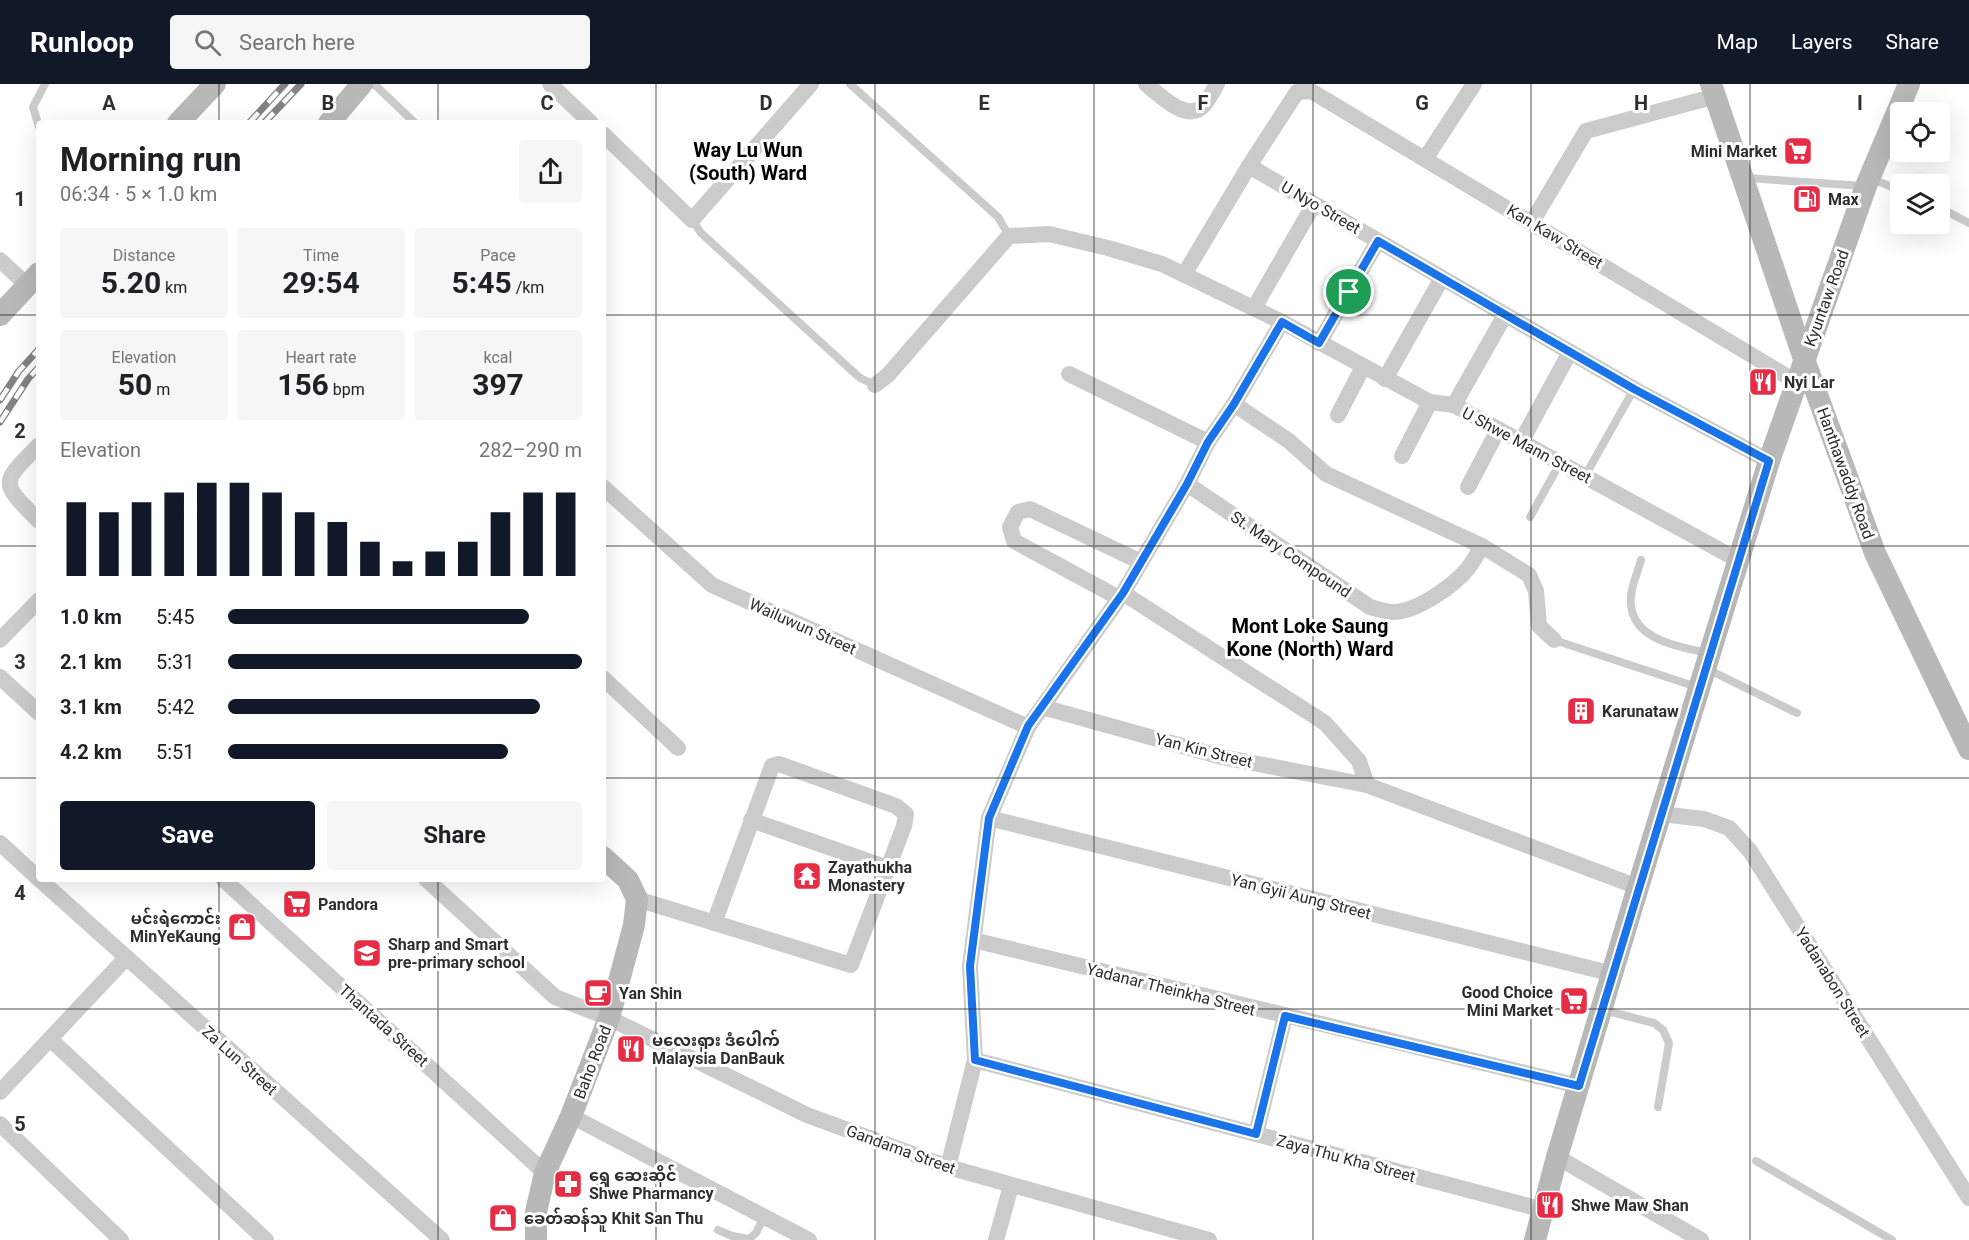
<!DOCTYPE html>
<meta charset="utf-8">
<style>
:root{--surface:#fff;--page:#f6f6f6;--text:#202124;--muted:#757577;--accent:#111827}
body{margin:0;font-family:Roboto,"Noto Sans Myanmar",sans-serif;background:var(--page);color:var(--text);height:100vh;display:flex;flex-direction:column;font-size:22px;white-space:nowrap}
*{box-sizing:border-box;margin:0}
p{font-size:20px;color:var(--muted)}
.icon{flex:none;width:33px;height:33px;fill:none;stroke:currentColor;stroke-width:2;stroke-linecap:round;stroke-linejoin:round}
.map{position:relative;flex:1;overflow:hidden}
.details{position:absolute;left:36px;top:36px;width:570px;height:762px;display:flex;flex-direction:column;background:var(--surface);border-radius:6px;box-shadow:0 6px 24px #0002}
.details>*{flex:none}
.fabs{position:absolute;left:1890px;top:18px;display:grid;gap:12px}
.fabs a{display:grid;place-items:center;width:60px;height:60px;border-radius:6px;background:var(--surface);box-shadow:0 6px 24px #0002;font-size:30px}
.pin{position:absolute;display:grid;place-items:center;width:51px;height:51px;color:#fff;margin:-26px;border:3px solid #fff;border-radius:50%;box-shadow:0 2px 6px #0007}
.round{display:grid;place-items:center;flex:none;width:63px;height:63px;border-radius:6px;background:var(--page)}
.overview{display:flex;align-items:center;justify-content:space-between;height:102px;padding:0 24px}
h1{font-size:33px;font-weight:700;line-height:45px}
.figures{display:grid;grid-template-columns:repeat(3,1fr);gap:9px;height:102px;padding:6px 24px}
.figures div{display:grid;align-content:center;border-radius:6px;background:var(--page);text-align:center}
.figures b{font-size:30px;font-weight:700}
.figures small{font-size:16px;font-weight:400}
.figures p{font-size:16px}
.chart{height:168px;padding:12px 24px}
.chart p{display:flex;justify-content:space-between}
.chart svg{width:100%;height:108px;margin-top:6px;stroke:var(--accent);stroke-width:6}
.button{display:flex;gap:12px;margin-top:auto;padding:12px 24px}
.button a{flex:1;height:69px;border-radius:6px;background:var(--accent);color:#fff;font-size:24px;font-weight:700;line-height:69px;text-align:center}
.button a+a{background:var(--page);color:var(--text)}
ul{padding:0 24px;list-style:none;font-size:20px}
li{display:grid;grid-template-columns:96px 72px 1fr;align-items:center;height:45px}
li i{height:15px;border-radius:8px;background:var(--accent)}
header{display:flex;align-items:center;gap:36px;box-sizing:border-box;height:84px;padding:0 30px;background:var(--accent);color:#fff}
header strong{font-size:28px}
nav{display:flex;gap:33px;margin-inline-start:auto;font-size:21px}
.search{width:420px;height:54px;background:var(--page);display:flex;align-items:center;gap:15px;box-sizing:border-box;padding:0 21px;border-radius:6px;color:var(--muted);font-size:22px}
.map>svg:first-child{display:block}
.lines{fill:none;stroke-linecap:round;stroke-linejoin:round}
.lane{stroke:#cbcbcb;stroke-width:8}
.street{stroke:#cbcbcb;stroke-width:16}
.secondary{stroke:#b8b8b8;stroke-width:22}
.rail-casing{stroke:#838383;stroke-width:7}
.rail{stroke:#fff;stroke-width:4.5;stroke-dasharray:14;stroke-linecap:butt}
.route-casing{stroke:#fff;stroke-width:12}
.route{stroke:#1a73e8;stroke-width:8}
.grid{fill:none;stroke:#2e2e2e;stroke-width:1.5;stroke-opacity:0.55}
.labels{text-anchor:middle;stroke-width:6;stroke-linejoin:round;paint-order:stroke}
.poi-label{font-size:16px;font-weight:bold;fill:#2e2e2e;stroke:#fff;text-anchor:start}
.street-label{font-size:16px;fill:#2e2e2e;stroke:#fff}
.quarter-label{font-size:20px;font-weight:bold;fill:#000;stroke:#fff}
.grid-label{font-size:20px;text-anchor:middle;font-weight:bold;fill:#2e2e2e;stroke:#fff;stroke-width:6;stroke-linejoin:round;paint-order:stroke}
</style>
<header>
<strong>Runloop</strong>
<div class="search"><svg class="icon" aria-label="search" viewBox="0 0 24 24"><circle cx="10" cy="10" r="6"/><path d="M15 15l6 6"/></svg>Search here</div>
<nav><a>Map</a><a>Layers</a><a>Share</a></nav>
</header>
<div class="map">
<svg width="1969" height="1156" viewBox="0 0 1969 1156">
<rect width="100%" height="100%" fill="#fff"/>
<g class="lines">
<g class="lane">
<path d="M374 0 415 39"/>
<path d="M850 0 998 133 1009 152"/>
<path d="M39 43 33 23 45 0"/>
<path d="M1746 94 1864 102"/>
<path d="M1869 94 1900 106"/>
<path d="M1940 124 1969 139"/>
<path d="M692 136 701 149 860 294 875 301"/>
<path d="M1585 392 1634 305"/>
<path d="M1530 433 1560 379"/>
<path d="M1641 476C1638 488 1632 500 1631 512 1627 555 1676 562 1708 569"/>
<path d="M1554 556 1697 603"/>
<path d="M1707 585 1797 629"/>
<path d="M1603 926 1654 939 1663 946 1669 959 1658 1023"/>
<path d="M1756 1077 1892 1156"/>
<path d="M718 1146 732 1152 749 1155 756 1149 764 1133"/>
</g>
<g class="street">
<path d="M550 0 591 39"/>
<path d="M1146 0C1160 11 1187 40 1204 21 1209 15 1213 7 1217 0"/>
<path d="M1311 7 1798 299"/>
<path d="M603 50 692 136 811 0"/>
<path d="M1425 75 1474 0"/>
<path d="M1249 82 1634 305 1769 377"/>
<path d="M1532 138 1586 47 1716 12"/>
<path d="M0 176 28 202"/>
<path d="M1185 189 1249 82 1297 8 1311 7"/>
<path d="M1254 224 1314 120"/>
<path d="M1319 259 1378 157"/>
<path d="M1069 290 1208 358"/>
<path d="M1385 295 1442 194"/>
<path d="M875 301 888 291 1009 152 1049 150 1108 164 1162 180 1282 238 1430 318 1454 321 1738 476"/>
<path d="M1234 320 1289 357 1326 390 1482 462 1529 491 1536 507 1539 542 1554 556"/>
<path d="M1454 321 1505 231"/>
<path d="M1338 331 1363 283"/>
<path d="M1521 358 1570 268"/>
<path d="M39 361C0 400 0 398 39 437"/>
<path d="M1402 372 1430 318"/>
<path d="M1187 400 1370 523C1377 525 1385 528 1393 528 1417 528 1455 501 1469 483 1474 476 1478 469 1482 462"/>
<path d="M603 403 712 501 1028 643"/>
<path d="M1468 403 1498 346"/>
<path d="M1123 509 1325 639 1359 677 1367 701"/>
<path d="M1119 514 1014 457 1010 443 1018 428 1030 425 1141 478"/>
<path d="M0 556 39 516"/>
<path d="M0 593 39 629"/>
<path d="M603 594 678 664"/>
<path d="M1042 623 1222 673 1367 701 1638 803"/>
<path d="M1661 730 1704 735 1729 744 1750 767 1969 1114"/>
<path d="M989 734 1613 890"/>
<path d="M751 736 888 784"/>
<path d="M0 759 39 795"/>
<path d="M39 795 442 1156"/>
<path d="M223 795 545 1089"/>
<path d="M426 795 555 913 609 934 807 1031 948 1083 1209 1156"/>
<path d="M637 815 851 881 904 742 906 730 896 722 779 680 772 682 714 839"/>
<path d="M973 856 1579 1002"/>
<path d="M50 955 266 1156"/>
<path d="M975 976 1544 1126"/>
<path d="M0 1008 126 874"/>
<path d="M571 1032 809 1156"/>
<path d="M0 1040 121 1156"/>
<path d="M1256 1050 1285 932"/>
<path d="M1557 1073 1701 1156"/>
<path d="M948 1083 975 976 970 882 989 734 1028 643 1123 509 1187 400 1208 358 1234 320 1282 238"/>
<path d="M996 1156 1011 1102"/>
</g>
<g class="secondary">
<path d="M1711 0 1804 275 1875 469 1969 665"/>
<path d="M178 39 215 0"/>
<path d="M329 39 362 0"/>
<path d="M0 231 39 189"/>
<path d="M536 1156V1128L545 1089 571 1032 609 934 634 841 637 815 628 796 603 773"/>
<path d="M1535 1156 1557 1073 1638 803 1769 377 1866 102 1909 0"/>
</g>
<g class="rail-casing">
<g id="rail">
<path d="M249 39 285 0"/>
<path d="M264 39 301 0"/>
<path d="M0 316 19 287 39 265"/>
<path d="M0 338 28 295 39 283"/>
</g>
</g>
<use href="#rail" class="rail"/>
</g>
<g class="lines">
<g class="route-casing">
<path id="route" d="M1378 157 1634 305 1769 377 1579 1002 1285 932 1256 1050 975 976 970 882 989 734 1028 642 1123 509 1187 400 1208 358 1234 320 1282 238 1319 259Z"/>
</g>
<use href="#route" class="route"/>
</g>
<path class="grid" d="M219 0V39M438 0V39M656 0V1156M875 0V1156M1094 0V1156M1313 0V1156M1531 0V1156M1750 0V1156M0 231H39M603 231H1969M0 462H39M603 462H1969M0 694H39M603 694H1969M219 795V1156M438 795V1156M0 925H1969"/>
<defs>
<g id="supermarket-square" transform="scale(1.5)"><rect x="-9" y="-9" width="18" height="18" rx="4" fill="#e72d46" stroke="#fff"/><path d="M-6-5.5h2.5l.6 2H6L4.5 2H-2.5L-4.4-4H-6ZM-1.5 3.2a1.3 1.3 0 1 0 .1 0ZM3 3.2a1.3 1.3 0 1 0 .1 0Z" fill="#fff"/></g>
<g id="fuel-square" transform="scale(1.5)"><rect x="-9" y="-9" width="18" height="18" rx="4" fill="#e72d46" stroke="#fff"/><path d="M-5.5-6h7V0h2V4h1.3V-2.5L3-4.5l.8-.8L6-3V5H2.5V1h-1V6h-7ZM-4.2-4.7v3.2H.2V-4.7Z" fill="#fff"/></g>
<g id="restaurant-square" transform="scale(1.5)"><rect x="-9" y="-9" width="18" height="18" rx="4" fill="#e72d46" stroke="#fff"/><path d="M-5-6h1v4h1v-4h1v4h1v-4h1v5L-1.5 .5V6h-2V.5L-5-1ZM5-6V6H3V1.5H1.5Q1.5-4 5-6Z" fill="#fff"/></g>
<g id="building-square" transform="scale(1.5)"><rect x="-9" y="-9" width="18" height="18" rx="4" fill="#e72d46" stroke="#fff"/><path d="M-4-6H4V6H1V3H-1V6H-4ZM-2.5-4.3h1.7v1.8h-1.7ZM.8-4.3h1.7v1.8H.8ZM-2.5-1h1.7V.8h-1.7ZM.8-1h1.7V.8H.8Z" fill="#fff"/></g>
<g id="temple-square" transform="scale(1.5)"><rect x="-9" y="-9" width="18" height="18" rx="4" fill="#e72d46" stroke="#fff"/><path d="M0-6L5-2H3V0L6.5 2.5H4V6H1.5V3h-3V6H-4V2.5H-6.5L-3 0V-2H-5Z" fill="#fff"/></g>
<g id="shop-square" transform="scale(1.5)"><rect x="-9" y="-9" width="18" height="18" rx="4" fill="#e72d46" stroke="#fff"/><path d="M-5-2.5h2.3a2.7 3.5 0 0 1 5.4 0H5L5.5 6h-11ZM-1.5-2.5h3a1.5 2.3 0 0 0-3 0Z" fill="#fff"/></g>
<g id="school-square" transform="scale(1.5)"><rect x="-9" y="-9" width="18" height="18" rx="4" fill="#e72d46" stroke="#fff"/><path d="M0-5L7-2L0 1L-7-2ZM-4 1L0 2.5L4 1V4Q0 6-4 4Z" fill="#fff"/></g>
<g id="cafe-square" transform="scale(1.5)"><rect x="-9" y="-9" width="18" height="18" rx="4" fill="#e72d46" stroke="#fff"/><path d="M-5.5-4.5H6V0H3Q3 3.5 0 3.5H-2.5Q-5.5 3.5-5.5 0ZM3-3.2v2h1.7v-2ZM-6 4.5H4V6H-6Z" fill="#fff"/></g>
<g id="pharmacy-square" transform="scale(1.5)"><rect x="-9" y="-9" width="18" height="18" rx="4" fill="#e72d46" stroke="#fff"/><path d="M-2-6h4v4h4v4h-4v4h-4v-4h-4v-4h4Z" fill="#fff"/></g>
</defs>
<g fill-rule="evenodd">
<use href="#supermarket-square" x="1798" y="67"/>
<use href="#fuel-square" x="1807" y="115"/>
<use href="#restaurant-square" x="1763" y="298"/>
<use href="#building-square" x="1581" y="627"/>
<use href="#temple-square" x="807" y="792"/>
<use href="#supermarket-square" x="297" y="820"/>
<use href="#shop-square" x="242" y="843"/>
<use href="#school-square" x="367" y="869"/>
<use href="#cafe-square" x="598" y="909"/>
<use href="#supermarket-square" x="1574" y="917"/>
<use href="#restaurant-square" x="631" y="965"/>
<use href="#pharmacy-square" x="568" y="1100"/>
<use href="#restaurant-square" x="1550" y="1121"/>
<use href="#shop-square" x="503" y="1134"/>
</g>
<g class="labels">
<g class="poi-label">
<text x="1777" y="73" text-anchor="end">Mini Market</text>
<text x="1828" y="121">Max</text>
<text x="1784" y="304">Nyi Lar</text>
<text x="1602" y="633">Karunataw</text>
<text x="828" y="789">Zayathukha<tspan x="828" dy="18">Monastery</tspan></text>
<text x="318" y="826">Pandora</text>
<text x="221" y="840" text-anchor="end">မင်းရဲကောင်း<tspan x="221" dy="18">MinYeKaung</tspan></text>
<text x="388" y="866">Sharp and Smart<tspan x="388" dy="18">pre-primary school</tspan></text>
<text x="1553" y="914" text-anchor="end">Good Choice<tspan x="1553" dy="18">Mini Market</tspan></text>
<text x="619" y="915">Yan Shin</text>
<text x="652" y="962">မလေးရှား ဒံပေါက်<tspan x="652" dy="18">Malaysia DanBauk</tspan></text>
<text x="589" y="1097">ရွှေ ဆေးဆိုင်<tspan x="589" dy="18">Shwe Pharmancy</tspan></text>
<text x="1571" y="1127">Shwe Maw Shan</text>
<text x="524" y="1140">ခေတ်ဆန်သူ Khit San Thu</text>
</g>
<g class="street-label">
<text transform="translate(1321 123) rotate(30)" y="6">U Nyo Street</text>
<text transform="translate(1555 152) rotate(31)" y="6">Kan Kaw Street</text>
<text transform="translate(1826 214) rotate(-70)" y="6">Kyuntaw Road</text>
<text transform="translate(1527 361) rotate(28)" y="6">U Shwe Mann Street</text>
<text transform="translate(1846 389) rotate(70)" y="6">Hanthawaddy Road</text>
<text transform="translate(1291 470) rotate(34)" y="6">St. Mary Compound</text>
<text transform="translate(803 542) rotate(24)" y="6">Wailuwun Street</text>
<text transform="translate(1204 666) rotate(14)" y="6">Yan Kin Street</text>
<text transform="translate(1301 812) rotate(14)" y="6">Yan Gyii Aung Street</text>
<text transform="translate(1833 898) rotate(58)" y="6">Yadanabon Street</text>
<text transform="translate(1171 905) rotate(14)" y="6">Yadanar Theinkha Street</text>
<text transform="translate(384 941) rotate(42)" y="6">Thantada Street</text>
<text transform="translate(240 976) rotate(42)" y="6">Za Lun Street</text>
<text transform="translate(592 978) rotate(-69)" y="6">Baho Road</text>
<text transform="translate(901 1065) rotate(20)" y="6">Gandama Street</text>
<text transform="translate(1346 1074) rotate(15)" y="6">Zaya Thu Kha Street</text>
</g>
<g class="quarter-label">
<text x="748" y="73">Way Lu Wun<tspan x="748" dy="23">(South) Ward</tspan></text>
<text x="1310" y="549">Mont Loke Saung<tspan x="1310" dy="23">Kone (North) Ward</tspan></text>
</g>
</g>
<g class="grid-label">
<text x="109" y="26">A</text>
<text x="328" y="26">B</text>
<text x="547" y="26">C</text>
<text x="766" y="26">D</text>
<text x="984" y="26">E</text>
<text x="1203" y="26">F</text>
<text x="1422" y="26">G</text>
<text x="1641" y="26">H</text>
<text x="1860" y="26">I</text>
<text x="20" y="122">1</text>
<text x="20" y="354">2</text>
<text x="20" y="585">3</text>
<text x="20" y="816">4</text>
<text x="20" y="1047">5</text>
</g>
</svg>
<div class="fabs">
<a><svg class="icon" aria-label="locate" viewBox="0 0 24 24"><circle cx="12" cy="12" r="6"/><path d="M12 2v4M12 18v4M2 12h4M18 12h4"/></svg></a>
<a><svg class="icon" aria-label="layers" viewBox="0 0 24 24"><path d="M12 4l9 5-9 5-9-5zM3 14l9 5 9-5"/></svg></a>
</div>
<div class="pin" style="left:1349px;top:208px;background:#1e9e55"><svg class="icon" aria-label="arrive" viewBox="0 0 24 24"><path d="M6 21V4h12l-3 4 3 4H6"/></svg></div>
<section class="details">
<div class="overview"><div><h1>Morning run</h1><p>06:34 · 5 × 1.0 km</p></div><a class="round"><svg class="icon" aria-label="share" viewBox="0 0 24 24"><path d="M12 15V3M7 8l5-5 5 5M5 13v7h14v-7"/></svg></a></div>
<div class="figures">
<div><p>Distance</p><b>5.20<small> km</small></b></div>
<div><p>Time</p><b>29:54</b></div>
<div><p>Pace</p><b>5:45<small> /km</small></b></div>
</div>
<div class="figures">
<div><p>Elevation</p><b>50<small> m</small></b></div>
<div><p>Heart rate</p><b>156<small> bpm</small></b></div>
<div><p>kcal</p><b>397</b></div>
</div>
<div class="chart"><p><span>Elevation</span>282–290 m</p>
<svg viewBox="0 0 160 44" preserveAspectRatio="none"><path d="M5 44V14M15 44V18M25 44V14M35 44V10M45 44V6M55 44V6M65 44V10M75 44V18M85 44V22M95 44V30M105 44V38M115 44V34M125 44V30M135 44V18M145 44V10M155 44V10"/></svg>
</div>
<ul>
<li><b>1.0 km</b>5:45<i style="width:85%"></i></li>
<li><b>2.1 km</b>5:31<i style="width:100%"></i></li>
<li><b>3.1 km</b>5:42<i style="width:88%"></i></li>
<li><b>4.2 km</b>5:51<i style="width:79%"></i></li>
</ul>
<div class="button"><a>Save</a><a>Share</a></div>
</section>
</div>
